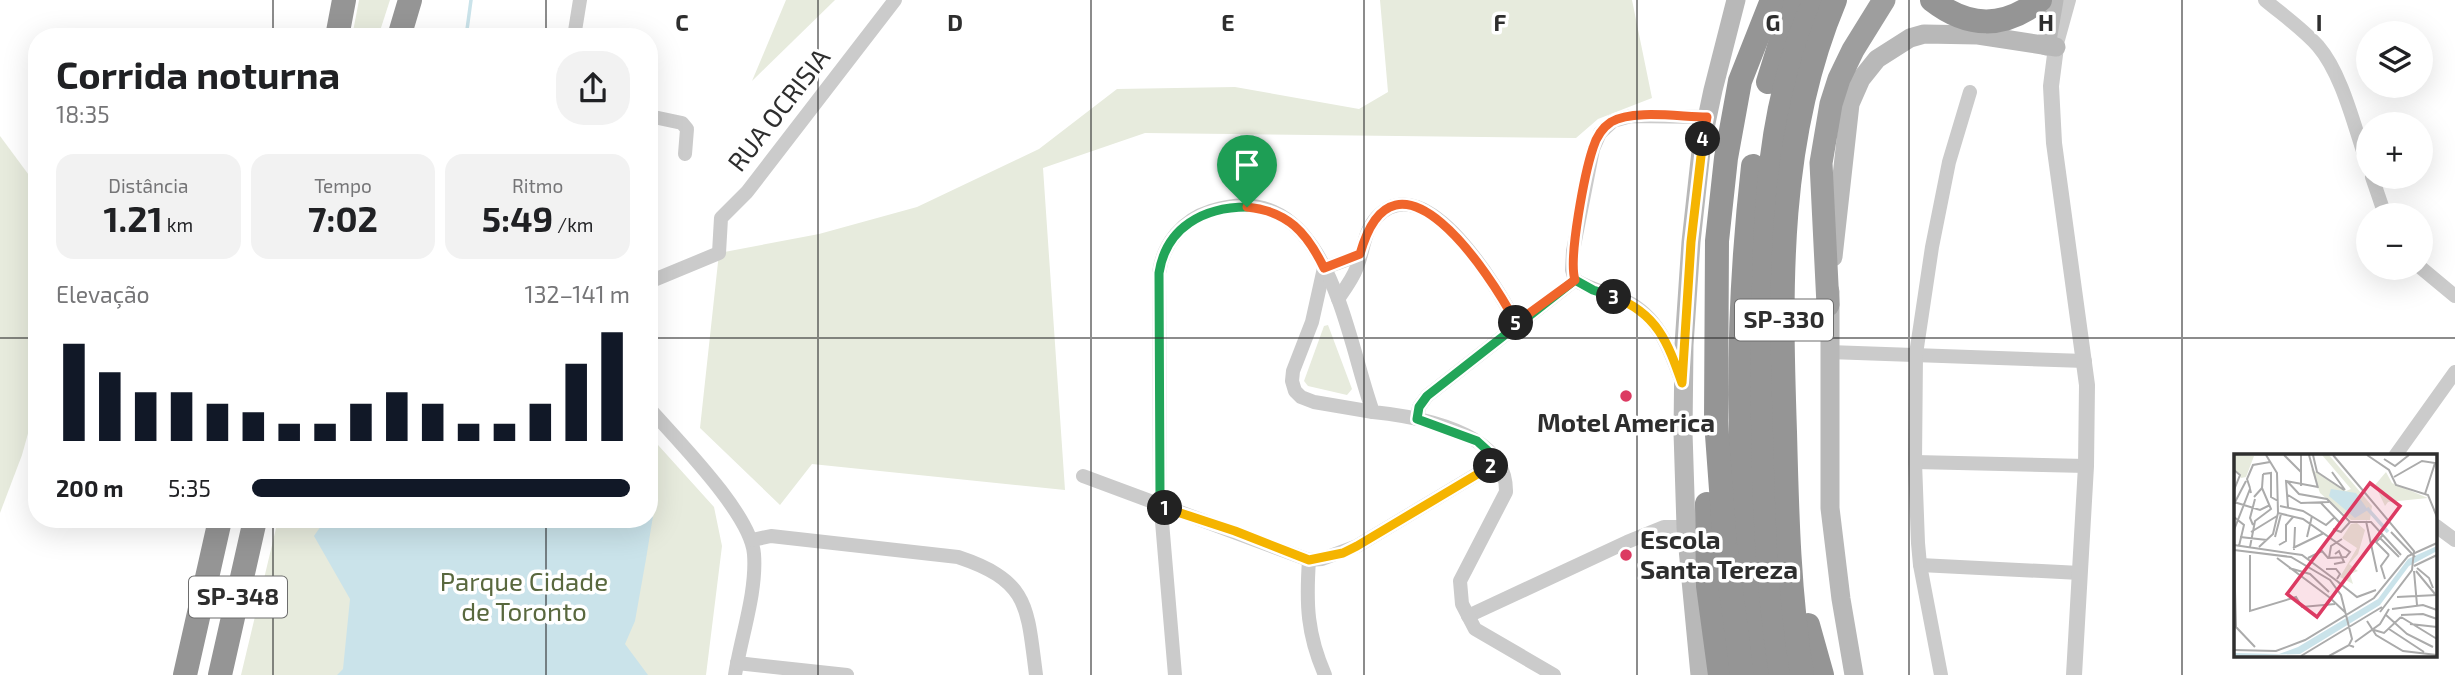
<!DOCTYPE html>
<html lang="pt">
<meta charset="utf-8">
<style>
:root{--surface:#fff;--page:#f2f2f2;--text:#202124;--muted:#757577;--accent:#111827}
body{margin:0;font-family:"Exo 2",sans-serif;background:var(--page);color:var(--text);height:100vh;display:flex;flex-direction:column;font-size:26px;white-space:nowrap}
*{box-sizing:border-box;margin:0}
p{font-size:23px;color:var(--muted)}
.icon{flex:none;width:38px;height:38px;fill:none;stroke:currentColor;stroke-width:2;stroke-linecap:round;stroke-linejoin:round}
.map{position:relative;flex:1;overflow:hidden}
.drawer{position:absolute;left:28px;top:28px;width:630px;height:500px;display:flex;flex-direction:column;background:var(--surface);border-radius:28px;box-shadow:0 7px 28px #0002}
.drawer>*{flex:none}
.tools{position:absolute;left:2356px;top:21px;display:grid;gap:14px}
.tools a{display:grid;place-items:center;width:77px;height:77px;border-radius:50%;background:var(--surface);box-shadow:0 7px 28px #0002;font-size:35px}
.pin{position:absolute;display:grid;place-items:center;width:60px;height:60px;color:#fff;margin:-72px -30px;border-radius:50% 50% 50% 0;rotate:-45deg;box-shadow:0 0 7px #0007}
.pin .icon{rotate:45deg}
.km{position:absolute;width:35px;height:35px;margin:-18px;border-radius:50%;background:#222;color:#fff;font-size:19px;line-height:35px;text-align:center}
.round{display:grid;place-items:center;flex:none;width:74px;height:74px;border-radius:28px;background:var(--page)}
.headline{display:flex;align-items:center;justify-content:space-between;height:119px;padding:0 28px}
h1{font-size:38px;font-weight:700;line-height:52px}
.stats{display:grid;grid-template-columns:repeat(3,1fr);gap:10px;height:119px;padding:7px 28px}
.stats div{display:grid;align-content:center;border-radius:18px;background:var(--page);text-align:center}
.stats b{font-size:35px;font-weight:700}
.stats small{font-size:19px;font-weight:400}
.stats p{font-size:19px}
.chart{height:196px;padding:14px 28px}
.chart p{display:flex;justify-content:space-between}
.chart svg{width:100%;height:126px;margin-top:7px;stroke:var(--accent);stroke-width:6}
ul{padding:0 28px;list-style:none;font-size:23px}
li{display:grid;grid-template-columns:112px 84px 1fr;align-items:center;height:52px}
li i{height:18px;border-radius:9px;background:var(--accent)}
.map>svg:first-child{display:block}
.green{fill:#e7ebdd}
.water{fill:#cae3ea}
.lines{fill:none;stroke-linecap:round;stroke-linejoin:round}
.stream{stroke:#cae3ea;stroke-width:3.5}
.minor{stroke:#cbcbcb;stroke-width:14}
.tertiary{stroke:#cbcbcb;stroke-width:16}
.secondary{stroke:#b8b8b8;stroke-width:19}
.trunk{stroke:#9e9e9e;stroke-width:23}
.motorway{stroke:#959595;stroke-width:24}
.split-1-casing{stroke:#fff;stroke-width:14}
.split-2-casing{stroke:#fff;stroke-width:14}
.split-3-casing{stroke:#fff;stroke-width:14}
.split-4-casing{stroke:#fff;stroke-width:14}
.split-5-casing{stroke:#fff;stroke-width:14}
.split-6-casing{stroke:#fff;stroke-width:14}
.split-1{stroke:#22a559;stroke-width:9}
.split-2{stroke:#f5b400;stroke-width:9}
.split-3{stroke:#22a559;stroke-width:9}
.split-4{stroke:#f5b400;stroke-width:9}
.split-5{stroke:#f0652b;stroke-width:9}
.split-6{stroke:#f0652b;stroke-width:9}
.grid{fill:none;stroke:#2e2e2e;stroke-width:2;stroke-opacity:0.55}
.poi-dot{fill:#dc3a62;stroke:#fff;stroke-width:2.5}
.labels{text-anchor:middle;stroke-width:7;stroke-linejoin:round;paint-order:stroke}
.shield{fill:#fff;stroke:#6d6d6d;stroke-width:2}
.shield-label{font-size:24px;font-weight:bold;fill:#2e2e2e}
.street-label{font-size:26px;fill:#2e2e2e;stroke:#fff}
.poi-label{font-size:26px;font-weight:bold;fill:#2e2e2e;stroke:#fff}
.park-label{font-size:26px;fill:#59683e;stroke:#fff}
.inset-river{fill:none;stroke:#cae3ea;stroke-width:3.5}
.inset-road{fill:none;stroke:#ababab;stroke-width:2}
.view{fill:#dc3a62;fill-opacity:0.15;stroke:#dc3a62;stroke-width:3.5}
.inset-edge{fill:none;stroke:#2e2e2e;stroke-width:3.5}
.grid-label{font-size:23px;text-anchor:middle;font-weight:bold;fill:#2e2e2e;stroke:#fff;stroke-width:7;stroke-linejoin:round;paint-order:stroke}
</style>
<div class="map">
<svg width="2455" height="675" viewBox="0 0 2455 675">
<rect width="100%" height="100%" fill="#fff"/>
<g class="green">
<path d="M359 0H390L378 37H352Z"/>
<path d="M786 0H835L752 81Z"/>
<path d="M1380 0H1632L1652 98 1598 119 1576 138 1145 133 1043 168 1065 490 812 464 780 505 700 428 719 253 819 234 917 207 1039 149 1117 89 1235 87 1359 109 1388 92Z"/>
<path d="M0 136 37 186V401L22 455 0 513Z"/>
<path d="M1328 325 1352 389 1347 395 1308 386 1304 381 1324 326Z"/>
<path d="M649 435 714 507 722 546 706 675H241L278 520H649Z"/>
</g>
<path class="water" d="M649 499 654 510 646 559 635 621 625 644 648 675H337L343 669 350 599 314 536 325 520H649Z"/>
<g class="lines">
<path class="stream" d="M466 37 471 0"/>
<g class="minor">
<path d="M2265 0C2283 15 2303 29 2318 46 2343 75 2355 130 2368 166"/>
<path d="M574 37 580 0"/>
<path d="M2056 47 2069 0"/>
<path d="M649 116 682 123 687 129 685 154"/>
<path d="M649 160H651"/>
<path d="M2372 177 2385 215"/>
<path d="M1360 255 1324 268 1312 322 1293 371 1292 381 1295 391 1301 397 1314 402 1373 412"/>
<path d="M2420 267 2455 296"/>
<path d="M649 282 719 253 721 218 747 192 895 0"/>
<path d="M1338 299C1345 289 1353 278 1357 267 1364 249 1364 231 1377 217 1426 165 1499 290 1517 325"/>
<path d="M1829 352 2085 361"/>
<path d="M1680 377C1669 347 1657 316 1626 301 1609 293 1591 290 1575 280L1572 270 1573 251 1593 149 1600 133 1613 121 1631 116 1707 117"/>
<path d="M649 408C677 440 751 514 754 554 757 592 741 637 735 675"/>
<path d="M1417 419 1419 407 1427 396 1575 280"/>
<path d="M2395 456 2455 372"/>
<path d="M1915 462 2086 466"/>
<path d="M1083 476 1309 560 1322 559 1357 546 1499 461"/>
<path d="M2436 526 2455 540"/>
<path d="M752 540 771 536 958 557C1030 581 1027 607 1036 675"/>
<path d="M1309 560C1306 604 1307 634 1325 675"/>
<path d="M1920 565 2080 573"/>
<path d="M1468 616 1627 542 1664 527H1686"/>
<path d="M737 663 847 675"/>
<path d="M1175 675 1160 498 1159 273C1163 244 1182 220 1211 211 1328 173 1346 339 1373 412 1420 417 1507 431 1506 492L1460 581 1462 604 1475 629 1554 675"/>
<path d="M1941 675 1920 565 1918 543 1915 462 1916 354 1932 247 1949 162 1970 92"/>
</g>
<path class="tertiary" d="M2056 47 2051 86 2054 143 2087 385 2086 466 2074 675"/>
<g class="secondary">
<path d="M2046 46 2054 0"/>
<path d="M1833 257 1850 104 1861 79 1877 59 1910 38 1924 34 1978 35 2056 47"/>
<path d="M1830 291V508L1841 599 1854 675"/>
<path d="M1700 675 1686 527 1683 432 1684 345 1691 242 1702 142 1713 90 1736 0"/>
</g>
<path class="trunk" d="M1828 305 1821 163 1831 104 1839 79 1853 50 1884 0"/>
<g class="motorway">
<path d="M1932 0C1968 28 2004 29 2040 0"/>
<path d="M337 37 344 0"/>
<path d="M399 37 410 0"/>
<path d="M1768 82 1788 18 1795 0"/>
<path d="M1753 166C1734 335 1736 507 1760 675"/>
<path d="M1707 504 1708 586 1720 675"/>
<path d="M1808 625 1822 675"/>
<path d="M185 675 220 520"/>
<path d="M220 675 255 520"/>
<path d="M1742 675 1725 544 1716 421 1717 241 1726 158 1740 81 1772 0"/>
<path d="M1781 675C1764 565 1762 454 1763 342 1765 224 1764 110 1815 0"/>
<path d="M1802 675C1789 594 1787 514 1785 432 1780 285 1777 138 1835 0"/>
</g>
</g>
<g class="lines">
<g class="split-1-casing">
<path id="split-1" d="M1165 508 1161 506 1160 498 1159 273C1166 227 1204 207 1247 207"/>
</g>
<g class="split-2-casing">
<path id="split-2" d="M1165 508 1235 531 1309 560 1343 553 1357 546 1491 466"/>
</g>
<g class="split-3-casing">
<path id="split-3" d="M1491 466 1499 461 1477 441 1417 419 1419 407 1427 396 1575 280 1593 290 1614 297"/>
</g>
<g class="split-4-casing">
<path id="split-4" d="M1614 297C1657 313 1668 343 1682 383L1691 242 1703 139"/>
</g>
<g class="split-5-casing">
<path id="split-5" d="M1516 323 1575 280C1568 258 1585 172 1593 148 1596 138 1602 128 1611 122 1633 109 1681 117 1707 117L1703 139"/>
</g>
<g class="split-6-casing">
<path id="split-6" d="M1247 207C1288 211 1307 233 1324 268L1360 254C1395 129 1490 273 1516 323"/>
</g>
<use href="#split-1" class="split-1"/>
<use href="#split-2" class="split-2"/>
<use href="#split-3" class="split-3"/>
<use href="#split-4" class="split-4"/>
<use href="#split-5" class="split-5"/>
<use href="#split-6" class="split-6"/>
</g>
<path class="grid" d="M273 0V37M546 0V37M818 0V675M1091 0V675M1364 0V675M1637 0V675M1909 0V675M2182 0V675M0 338H37M649 338H2455M273 520V675M546 520V675"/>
<g class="poi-dot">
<circle cx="1626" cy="396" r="7"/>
<circle cx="1626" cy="555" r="7"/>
</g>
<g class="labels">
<g class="shield">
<rect x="1735" y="299.5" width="98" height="41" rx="5"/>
<rect x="189" y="576.5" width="98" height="41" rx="5"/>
</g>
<g class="shield-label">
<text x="1784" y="328">SP-330</text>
<text x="238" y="605">SP-348</text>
</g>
<g class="street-label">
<text transform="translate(779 110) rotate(-52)" y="9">RUA OCRISIA</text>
</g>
<g class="poi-label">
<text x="1626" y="432">Motel America</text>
<text x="1640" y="549" text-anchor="start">Escola<tspan x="1640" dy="30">Santa Tereza</tspan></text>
</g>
<g class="park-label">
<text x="524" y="591">Parque Cidade<tspan x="524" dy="30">de Toronto</tspan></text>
</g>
</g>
<g transform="translate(2234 454)">
<rect width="203" height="203" fill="#fff"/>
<path d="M0 1 20 2 12 23 7 24 0 14ZM88 1H95L138 52 136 66H117L86 39 77 15 112 37 117 35ZM152 18 158 29 194 44 154 48 151 52 141 31ZM123 69 131 76 124 100 115 110 124 117 116 120 119 130 106 123 123 94 108 84 117 70Z" fill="#e7ebdd"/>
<path d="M97 35 122 39 134 56 121 64 95 42ZM203 92V97L175 112 146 151 66 200 0 202V199L45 200 64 193 144 145 174 105Z" fill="#cae3ea"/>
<path class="inset-river" d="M133 54 154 78"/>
<path class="inset-road" d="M50 1 67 18M75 1 84 34M79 1 83 18 110 36M99 1 180 97 178 116 146 158M133 1 155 16 162 31 194 41 203 63M150 5 161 12 175 1M0 16 6 21 0 36M98 18 111 36M29 20 37 19V43L44 47M160 23 188 7 201 9 191 40M53 27 65 40 93 45 116 68H137L167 101M67 32V1M16 34 13 25 19 11 36 8M54 41 67 49 95 48M20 43 28 34 29 20M0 48 26 56 36 51M87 49 106 69M0 50 12 27M46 52 69 57 92 71 101 63M54 53 52 27 84 33M44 59 69 65 116 98 112 103 94 104 88 97 74 104M0 63 10 71 5 92M132 67 143 118M19 71 16 64 21 45M99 75 107 78 116 68M0 76 16 35 17 39M17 78 43 62M157 78 181 103M149 81 142 88 155 101M6 83 33 86M41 83 47 60M73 83 78 62M146 84 165 103M0 91 68 101 107 130M45 91 52 87V71L59 63M16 93 21 67 37 55 28 34M25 93 39 80 44 59 43 19 32 1M59 94 90 79M0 96 57 103 96 126 107 141 118 185 115 191M60 96 61 73M0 101 2 173 21 193M16 101V157L62 143 68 153 101 150M43 104 95 143M95 104 97 92 108 85M100 110 110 108 105 97 101 100M180 112 203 101M55 114 76 120 95 138M183 114 195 124 199 134M92 115H102L106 120 103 125M180 117 183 151M182 117 201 140M151 125 147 112 155 101M104 128 123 143 142 136M95 143 112 159M163 143 203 141M158 155 189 151 203 156M152 161 173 180 199 193M167 161 189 160 203 165M167 163 203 185M133 167 142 181 169 197 203 201M176 170 203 173M155 175 190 198M140 176 150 179 167 163M121 188 146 170 155 155M0 196 42 197 71 186 140 144 174 102 203 89M67 202 148 153M95 202 115 191 120 193"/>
<path class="view" d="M136 29 166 52 83 163 53 140Z"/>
<rect width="203" height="203" class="inset-edge"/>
</g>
<g class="grid-label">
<text x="682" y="31">C</text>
<text x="955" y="31">D</text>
<text x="1228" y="31">E</text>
<text x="1500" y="31">F</text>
<text x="1773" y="31">G</text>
<text x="2046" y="31">H</text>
<text x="2319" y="31">I</text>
</g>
</svg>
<div class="tools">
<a><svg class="icon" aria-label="layers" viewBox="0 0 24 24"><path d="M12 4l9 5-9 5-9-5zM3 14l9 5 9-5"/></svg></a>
<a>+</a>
<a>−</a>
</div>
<div class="pin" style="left:1247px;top:207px;background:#1e9e55"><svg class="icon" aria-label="arrive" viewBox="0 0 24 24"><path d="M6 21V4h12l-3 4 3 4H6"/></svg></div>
<b class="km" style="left:1165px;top:508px">1</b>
<b class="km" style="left:1491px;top:466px">2</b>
<b class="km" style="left:1614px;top:297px">3</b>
<b class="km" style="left:1703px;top:139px">4</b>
<b class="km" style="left:1516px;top:323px">5</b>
<section class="drawer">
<div class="headline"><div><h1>Corrida noturna</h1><p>18:35</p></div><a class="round"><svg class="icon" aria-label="share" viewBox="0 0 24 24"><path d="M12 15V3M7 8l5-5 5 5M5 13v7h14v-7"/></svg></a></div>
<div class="stats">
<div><p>Distância</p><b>1.21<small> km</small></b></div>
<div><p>Tempo</p><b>7:02</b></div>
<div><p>Ritmo</p><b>5:49<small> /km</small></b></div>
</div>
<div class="chart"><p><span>Elevação</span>132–141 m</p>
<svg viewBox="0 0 160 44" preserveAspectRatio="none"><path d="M5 44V10M15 44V20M25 44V27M35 44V27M45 44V31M55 44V34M65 44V38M75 44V38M85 44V31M95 44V27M105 44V31M115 44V38M125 44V38M135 44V31M145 44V17M155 44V6"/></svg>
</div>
<ul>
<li><b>200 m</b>5:35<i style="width:100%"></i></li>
</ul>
</section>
</div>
